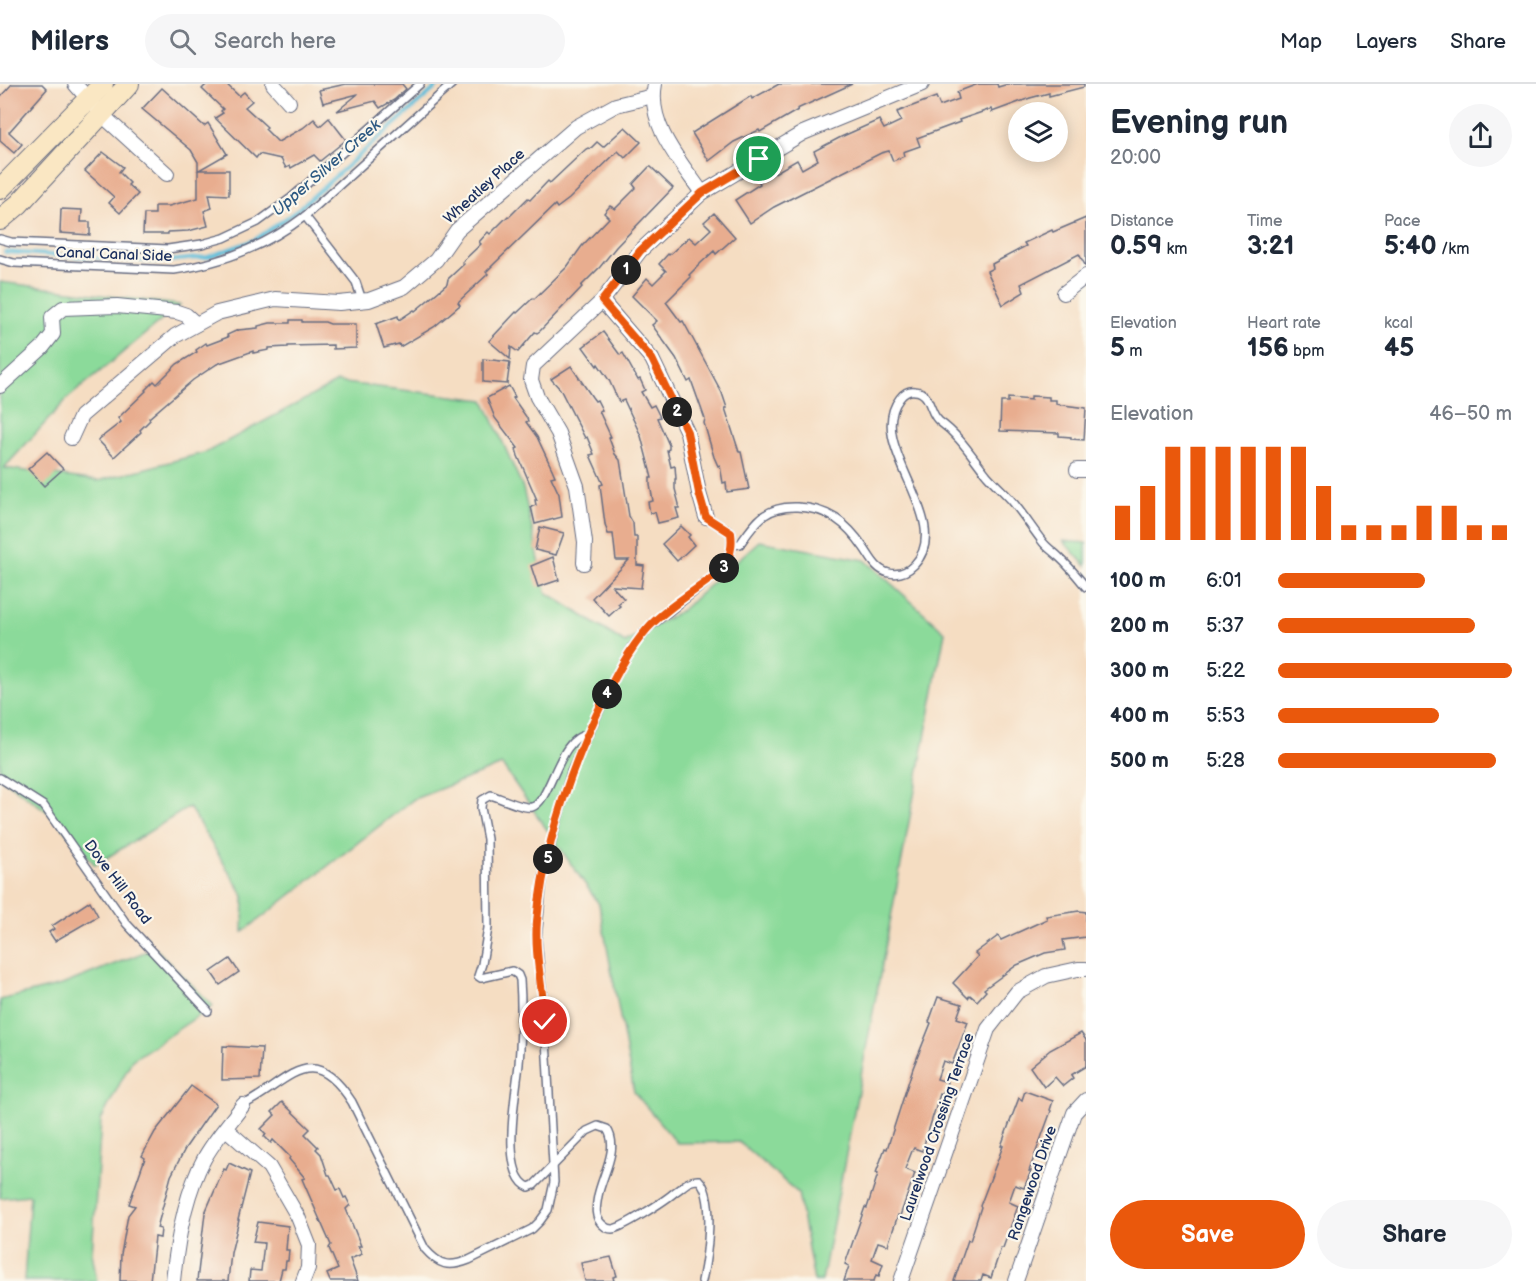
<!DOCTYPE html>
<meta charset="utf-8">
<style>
:root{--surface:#fff;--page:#f6f6f7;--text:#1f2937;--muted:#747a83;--line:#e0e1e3;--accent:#ea580c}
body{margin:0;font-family:"Balsamiq Sans",sans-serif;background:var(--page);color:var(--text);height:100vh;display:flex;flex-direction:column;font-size:22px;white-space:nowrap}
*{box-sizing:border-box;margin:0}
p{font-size:20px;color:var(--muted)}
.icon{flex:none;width:33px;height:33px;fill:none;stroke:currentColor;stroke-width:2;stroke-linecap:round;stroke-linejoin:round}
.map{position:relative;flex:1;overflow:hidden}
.side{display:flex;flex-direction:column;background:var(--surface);width:450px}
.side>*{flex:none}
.controls{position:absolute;left:1008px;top:18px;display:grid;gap:12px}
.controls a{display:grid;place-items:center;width:60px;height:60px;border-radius:50%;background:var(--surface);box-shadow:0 3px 15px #0003;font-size:30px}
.pin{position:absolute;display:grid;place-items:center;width:51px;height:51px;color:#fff;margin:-26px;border:3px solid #fff;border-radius:50%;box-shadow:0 2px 6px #0007}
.km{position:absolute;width:30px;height:30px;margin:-15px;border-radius:50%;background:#222;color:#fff;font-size:16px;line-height:30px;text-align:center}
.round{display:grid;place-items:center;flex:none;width:63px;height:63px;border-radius:32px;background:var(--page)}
.head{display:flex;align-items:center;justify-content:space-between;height:102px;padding:0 24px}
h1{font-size:33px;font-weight:800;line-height:45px}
.metrics{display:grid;grid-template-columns:repeat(3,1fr);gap:9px;height:102px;padding:6px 24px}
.metrics div{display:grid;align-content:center}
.metrics b{font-size:26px;font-weight:800}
.metrics small{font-size:16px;font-weight:400}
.metrics p{font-size:16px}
.chart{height:168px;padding:12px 24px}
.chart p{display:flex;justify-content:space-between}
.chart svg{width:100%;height:108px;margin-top:6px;stroke:var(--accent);stroke-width:6}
.cta{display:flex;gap:12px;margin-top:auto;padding:12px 24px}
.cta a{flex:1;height:69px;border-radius:36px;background:var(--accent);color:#fff;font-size:24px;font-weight:800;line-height:69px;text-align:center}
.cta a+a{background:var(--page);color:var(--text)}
ul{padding:0 24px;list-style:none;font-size:20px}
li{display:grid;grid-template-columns:96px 72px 1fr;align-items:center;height:45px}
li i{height:15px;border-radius:8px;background:var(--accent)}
header{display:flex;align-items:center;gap:36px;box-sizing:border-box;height:84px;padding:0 30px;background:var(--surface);border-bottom:2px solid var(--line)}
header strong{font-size:28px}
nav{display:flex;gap:33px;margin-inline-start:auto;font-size:21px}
.search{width:420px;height:54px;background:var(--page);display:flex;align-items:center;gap:15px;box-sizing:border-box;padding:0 21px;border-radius:33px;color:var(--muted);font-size:22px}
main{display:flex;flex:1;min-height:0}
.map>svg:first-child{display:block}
.green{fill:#8bda9a;stroke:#53847c;stroke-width:1.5}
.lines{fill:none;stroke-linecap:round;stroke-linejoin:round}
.stream{stroke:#5cbdda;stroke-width:4}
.building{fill:#e8ad8f}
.lane-casing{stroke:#676c81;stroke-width:10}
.street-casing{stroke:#676c81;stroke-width:16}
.secondary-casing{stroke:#676c81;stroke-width:22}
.lane{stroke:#fff;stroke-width:7}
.street{stroke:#fff;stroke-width:14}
.secondary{stroke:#fae7c3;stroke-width:20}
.route-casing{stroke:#fff;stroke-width:12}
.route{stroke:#ea580c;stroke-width:8}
.labels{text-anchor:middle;stroke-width:4.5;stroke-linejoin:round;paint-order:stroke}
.street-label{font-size:15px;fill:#1b2f5e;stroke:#fbf7ec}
.water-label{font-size:16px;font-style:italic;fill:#2e5a83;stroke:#fbf7ec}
</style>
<header>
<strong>Milers</strong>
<div class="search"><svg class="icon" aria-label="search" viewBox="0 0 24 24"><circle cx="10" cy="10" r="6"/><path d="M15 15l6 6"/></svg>Search here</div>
<nav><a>Map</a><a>Layers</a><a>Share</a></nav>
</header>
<main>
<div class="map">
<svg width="1086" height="1197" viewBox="0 0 1086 1197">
<rect width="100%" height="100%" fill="#fbf7ec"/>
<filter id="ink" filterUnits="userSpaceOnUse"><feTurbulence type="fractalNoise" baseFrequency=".0167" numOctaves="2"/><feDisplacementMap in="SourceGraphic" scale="12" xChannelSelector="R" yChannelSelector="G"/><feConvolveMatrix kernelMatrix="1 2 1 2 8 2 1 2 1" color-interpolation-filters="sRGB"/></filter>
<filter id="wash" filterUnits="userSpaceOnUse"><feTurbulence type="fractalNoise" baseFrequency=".008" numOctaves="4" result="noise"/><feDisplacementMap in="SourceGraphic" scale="24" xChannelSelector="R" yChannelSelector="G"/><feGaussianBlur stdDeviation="1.35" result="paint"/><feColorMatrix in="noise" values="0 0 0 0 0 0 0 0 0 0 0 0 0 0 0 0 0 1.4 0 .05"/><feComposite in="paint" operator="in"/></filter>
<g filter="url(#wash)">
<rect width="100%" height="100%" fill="#f5ddc2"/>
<g class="green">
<path d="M0 198 180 221 68 314 4 384 98 397 207 368 337 298 484 316 523 404 546 508 625 559 682 526 759 457 865 476 945 548 822 1197H814L798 1109 739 1058 677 1059 634 1008 599 820 502 681 414 715 243 848 244 812 189 723 95 781 52 731 0 693Z"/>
<path d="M1063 457 1086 459V482Z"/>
<path d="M155 864 213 922 132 976 101 1036 92 1169 97 1197H24L30 1111 0 1114V916L62 901Z"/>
</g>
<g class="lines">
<path class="stream" d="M5 168 158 178 208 173 255 156 295 128 440 0"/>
</g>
<g id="blocks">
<g class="building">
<path d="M12 0H42L47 5 9 48 22 60 14 69 0 57V13Z"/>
<path d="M207 0H226L239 12 244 8 252 17 245 23 267 43 265 45 278 58 303 44 314 35 320 42 329 34 346 56 320 77 314 71 291 84 290 82 286 84 281 75 259 70 256 74 215 34 223 29 221 27 223 25 202 5Z"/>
<path d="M346 0H402L406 5 394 16 380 24 375 17 337 27 358 10 323 19 319 6Z"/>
<path d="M779 0H852L797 25 798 26 760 48 759 46 734 58 709 77 692 49 751 12 752 15Z"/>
<path d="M978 0H997L998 3 1008 0H1084V3L1049 12V9L1030 14 992 28 991 25 959 36 960 38 917 54 920 62 903 68 904 72 893 77 889 67 881 69 774 123 750 139 735 116 760 100 759 98 797 76 802 85 818 76 814 67 841 53 879 36 884 45 901 37 897 28 936 13 940 22 959 15 957 8Z"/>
<path d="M162 4 204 42 208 39 227 70 199 86H229V111L209 110 212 124 204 127 208 142 188 147 168 148V150H143L144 130H155V122H169L198 114V78L191 66 142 25Z"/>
<path d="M625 43 641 58 625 74 618 67 569 115 557 124 555 121 495 179 486 188 488 190 458 218 460 221 434 243 400 263 399 260 384 264 376 240 398 232 399 236 414 226 415 227 447 200 448 195 464 180 462 178 481 160 479 158 488 148 490 150 508 132 509 133 528 114 530 116 548 97 550 99 586 65 588 64 590 65 597 58 603 63Z"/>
<path d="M103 68 123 83 119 88 130 99 128 101 138 110 120 129 109 119 114 113 85 87Z"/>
<path d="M649 83H651L673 104 616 163 600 183 581 202 582 203 540 247 537 249 535 248 518 268 511 263 510 275 489 257 516 228 517 229 533 214 534 215 567 183 582 162 609 134 604 129 610 122 615 125 636 104 633 100Z"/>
<path d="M61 125 82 126 81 138H90V151L60 149Z"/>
<path d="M714 129 735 153 716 170 714 167 702 178 689 191 691 193 666 218 681 238 683 237 701 270 722 309 727 324H725L739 368H741L749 405 727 408 726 398 723 399 720 381 718 382 714 373 704 339 705 335 691 296 688 298 676 274 652 241 657 237 632 212 647 194 653 200 666 187 659 180 668 170 669 171 689 153 696 159 711 145 704 138Z"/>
<path d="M1086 134V183L1079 170 1021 200 1024 208 1003 221 987 187 993 184 992 180 1026 162 1024 159 1052 146 1053 148Z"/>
<path d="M290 236H302V238H325L330 240H356V264L333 265V261L288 262V263L269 264V266L253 269V267L217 280 193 296 149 334 150 336 140 346 141 348 114 373 98 356 121 338 118 334 146 307 145 306 154 297 157 300 177 280 197 268 196 266 206 259 207 261 228 253 227 251 238 246 258 244V242L270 239H290Z"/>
<path d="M603 248 620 271 623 269 638 296 640 295 645 306 641 308 650 323 654 321 660 333 657 334 669 361V365L667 366 671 383 675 382 676 395H675V405L679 420V424H676L679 434 658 439 655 428 650 429 648 418 653 417 650 401V394H652L641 352 624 316 619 318 609 296 598 280 597 282 583 263Z"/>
<path d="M483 275 510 278 507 300 483 298Z"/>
<path d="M571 282 592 313 595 317 597 316 602 326 599 327 611 353 609 354 615 370 620 376 629 432 633 439 634 453H637V481L644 482 641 504 612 502 624 515 618 520 620 522 609 532 592 514 629 476H616L613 450H608L605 440 600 401 603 400 590 371 594 370 587 353 585 354 560 305 551 295Z"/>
<path d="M509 302 515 313 513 314 527 334 528 337 526 338 537 353 552 385 555 392 551 393 559 410 562 433 535 440 531 423 536 421 535 416H537L518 372 516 365 518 364 495 334 487 314Z"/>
<path d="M1031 312 1049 313V316H1056V320L1086 324 1084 356 1071 355V353L1059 352V349L1000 347 1001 318H1008V314L1031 316Z"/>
<path d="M47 368 63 385 44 402 28 385Z"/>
<path d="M681 442 690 451 688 453 694 461 677 477 662 460Z"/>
<path d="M540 443 564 449 556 471 535 466Z"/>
<path d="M553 473 559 496 538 503 531 482Z"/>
<path d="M90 817 98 832 55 857 49 848 54 845 52 842Z"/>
<path d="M1079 827 1086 828V853L1063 856 1065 866 1045 869 1017 881 984 905 986 907 977 917 970 911 968 914 953 899 978 872 975 869 998 852 1001 856 1047 835 1046 832Z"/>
<path d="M230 875 239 888 220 901 211 888Z"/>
<path d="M938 913 962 920 957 934 968 938 952 980 943 977 937 995 947 998 942 1011 940 1010 922 1067 914 1064 912 1067 905 1085 915 1089 900 1132 898 1131 888 1161 878 1158 872 1175 883 1180 879 1192 876 1191 874 1197H844L849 1182 845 1180 865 1123 867 1124 878 1090 876 1089 885 1064 887 1065 913 984 931 939 929 938Z"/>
<path d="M1081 949 1086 956V982L1071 991 1073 994 1063 1002 1055 993 1044 1003 1030 983 1050 966Z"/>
<path d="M223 962 262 964 260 995 222 996Z"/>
<path d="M191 1002 216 1020 186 1063 171 1092 157 1144 161 1145 160 1154 155 1153 150 1197H120L121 1170 128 1131 135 1122 129 1120 145 1074 142 1072 155 1048Z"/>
<path d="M1025 1007 1053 1017 1050 1026 1051 1027 1029 1087H1031L1024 1104 1015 1101 1009 1118 1018 1122 1003 1164H1001L991 1194 983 1191 981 1197H954L968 1156 970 1157 981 1123 980 1122 1003 1062H1001L1011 1035 1019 1014 1022 1016Z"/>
<path d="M282 1018 310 1045 305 1050 318 1063 316 1065 321 1070 328 1091H330L337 1106 340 1105 344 1114 346 1113 350 1121 346 1125 361 1162H358L362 1170 350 1175 358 1197H330L327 1190 338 1185 329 1164 331 1161 302 1095 305 1094 289 1075 290 1073 273 1056 271 1059 264 1052 266 1050 261 1045 275 1031 272 1028Z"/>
<path d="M229 1079 250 1089 238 1136H239L231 1169 228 1197H197L205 1129 224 1085 226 1086Z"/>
<path d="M258 1138 288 1142 286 1166H289L288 1177H286L285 1185H282L279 1197H249L250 1186 261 1187 264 1159 253 1158Z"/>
<path d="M611 1173 617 1192 613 1193 614 1197H585L581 1179Z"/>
</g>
</g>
</g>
<g filter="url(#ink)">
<use href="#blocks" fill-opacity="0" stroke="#676c81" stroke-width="1.5"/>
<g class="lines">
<g class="lane-casing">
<g id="lane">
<path d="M305 132 356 198 362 216"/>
<path d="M0 155 11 158 168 165 202 160 224 154 258 138 291 114 420 0"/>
<path d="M0 175 14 179 174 186C223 179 266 162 305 132L452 0"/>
<path d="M732 461 740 460C757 436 766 422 797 423 828 424 847 439 864 464 871 474 876 486 889 489 898 491 907 488 914 481 957 436 863 361 900 314 904 309 908 306 915 307 931 308 929 329 939 337 960 352 971 371 987 391 995 400 1004 408 1012 417 1023 430 1032 444 1042 457 1046 463 1054 468 1059 473 1069 482 1077 492 1086 503"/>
<path d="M587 651C559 652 551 718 532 723 523 725 500 714 491 711L482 716 481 724 487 755 488 844 482 880 478 892 481 894 512 887 518 891 520 896C522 923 521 953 519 980 517 1004 499 1092 529 1103L534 1101 587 1047 598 1042 607 1045C620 1064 602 1091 598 1112 596 1123 594 1134 603 1141 606 1144 608 1145 612 1145 621 1145 666 1116 675 1108 683 1103 689 1095 699 1096 716 1113 707 1174 702 1197"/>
<path d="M0 694 44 722 126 839 208 927"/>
<path d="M243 1021C289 998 311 954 352 1018L425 1165C439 1181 448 1184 469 1176L532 1145 540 1137 548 1126 554 1098 545 938 537 855 543 792 554 748 571 688 613 597 633 562 649 543 722 486C730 473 733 464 731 449L706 433"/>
</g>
</g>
<g class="street-casing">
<g id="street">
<path d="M75 0 101 30 167 90"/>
<path d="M273 0 289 18"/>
<path d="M655 0C647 41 680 77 702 109"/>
<path d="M1064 209 1086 192"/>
<path d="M602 217 652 275 687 348 699 409 706 433"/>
<path d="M0 302 42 264 53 250 52 233 63 224 117 222 177 228 186 231 196 240"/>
<path d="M71 354 81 332 175 252 217 229 275 215 339 219 369 216 404 203 436 176 457 146 576 43 616 21 653 12"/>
<path d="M1077 386H1086"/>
<path d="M584 479 585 458 577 402 558 349 537 313 531 296 533 282 602 217 640 167 702 109 803 49 922 0"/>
<path d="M226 1045 269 1083 298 1133 309 1161 308 1184 303 1197"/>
<path d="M173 1197C177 1157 185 1110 204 1075 214 1056 230 1039 243 1021"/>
<path d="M901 1197 988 945 1017 908 1046 892 1078 885H1086"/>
<path d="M1016 1197 1074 1029 1086 1016"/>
</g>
</g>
<g class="secondary-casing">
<g id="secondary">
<path d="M0 105 103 0"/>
<path d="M0 136 19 120 129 0"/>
</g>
</g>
<use href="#lane" class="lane"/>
<use href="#street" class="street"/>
<use href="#secondary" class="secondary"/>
</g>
</g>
<g class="lines" filter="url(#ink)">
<g class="route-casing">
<path id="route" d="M545 938C543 906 534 869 537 837 544 761 569 688 602 619 615 593 628 567 647 545 664 525 701 503 722 486 730 473 733 464 731 449L706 433 699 409 687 348 652 275 602 217 640 167 702 109 759 75"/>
</g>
<use href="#route" class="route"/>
</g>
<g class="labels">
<g class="street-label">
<text transform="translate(484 102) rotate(-42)" y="5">Wheatley Place</text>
<text transform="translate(114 170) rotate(2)" y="5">Canal Canal Side</text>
<text transform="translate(118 798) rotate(53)" y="5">Dove Hill Road</text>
<text transform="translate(937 1043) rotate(-71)" y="5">Laurelwood Crossing Terrace</text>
<text transform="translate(1032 1099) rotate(-71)" y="5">Rangewood Drive</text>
</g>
<g class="water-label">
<text transform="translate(326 83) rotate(-41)" y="6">Upper Silver Creek</text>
</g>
</g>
</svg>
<div class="controls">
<a><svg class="icon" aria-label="layers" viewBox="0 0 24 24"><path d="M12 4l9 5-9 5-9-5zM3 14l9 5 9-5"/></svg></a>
</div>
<div class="pin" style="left:759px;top:75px;background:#1e9e55"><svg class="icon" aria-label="arrive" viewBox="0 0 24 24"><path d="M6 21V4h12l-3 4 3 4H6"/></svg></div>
<div class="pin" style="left:545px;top:938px;background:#d93025"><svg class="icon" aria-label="check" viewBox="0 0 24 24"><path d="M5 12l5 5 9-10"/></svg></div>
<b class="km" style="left:626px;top:186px">1</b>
<b class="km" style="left:677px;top:328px">2</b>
<b class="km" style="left:724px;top:484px">3</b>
<b class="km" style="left:607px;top:610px">4</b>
<b class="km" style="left:548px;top:775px">5</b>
</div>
<section class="side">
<div class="head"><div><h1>Evening run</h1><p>20:00</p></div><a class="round"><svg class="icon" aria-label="share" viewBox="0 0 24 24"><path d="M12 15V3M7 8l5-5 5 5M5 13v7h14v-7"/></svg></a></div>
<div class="metrics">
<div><p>Distance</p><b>0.59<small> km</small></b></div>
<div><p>Time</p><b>3:21</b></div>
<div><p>Pace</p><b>5:40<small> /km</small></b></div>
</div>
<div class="metrics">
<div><p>Elevation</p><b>5<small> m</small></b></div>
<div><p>Heart rate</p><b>156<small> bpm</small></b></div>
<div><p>kcal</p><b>45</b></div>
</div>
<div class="chart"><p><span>Elevation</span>46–50 m</p>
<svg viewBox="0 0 160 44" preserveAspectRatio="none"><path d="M5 44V30M15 44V22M25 44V6M35 44V6M45 44V6M55 44V6M65 44V6M75 44V6M85 44V22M95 44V38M105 44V38M115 44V38M125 44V30M135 44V30M145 44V38M155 44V38"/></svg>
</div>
<ul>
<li><b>100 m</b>6:01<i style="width:63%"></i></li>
<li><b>200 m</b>5:37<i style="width:84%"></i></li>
<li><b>300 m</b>5:22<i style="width:100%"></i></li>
<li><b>400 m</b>5:53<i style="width:69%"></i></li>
<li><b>500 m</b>5:28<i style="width:93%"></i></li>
</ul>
<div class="cta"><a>Save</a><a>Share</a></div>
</section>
</main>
